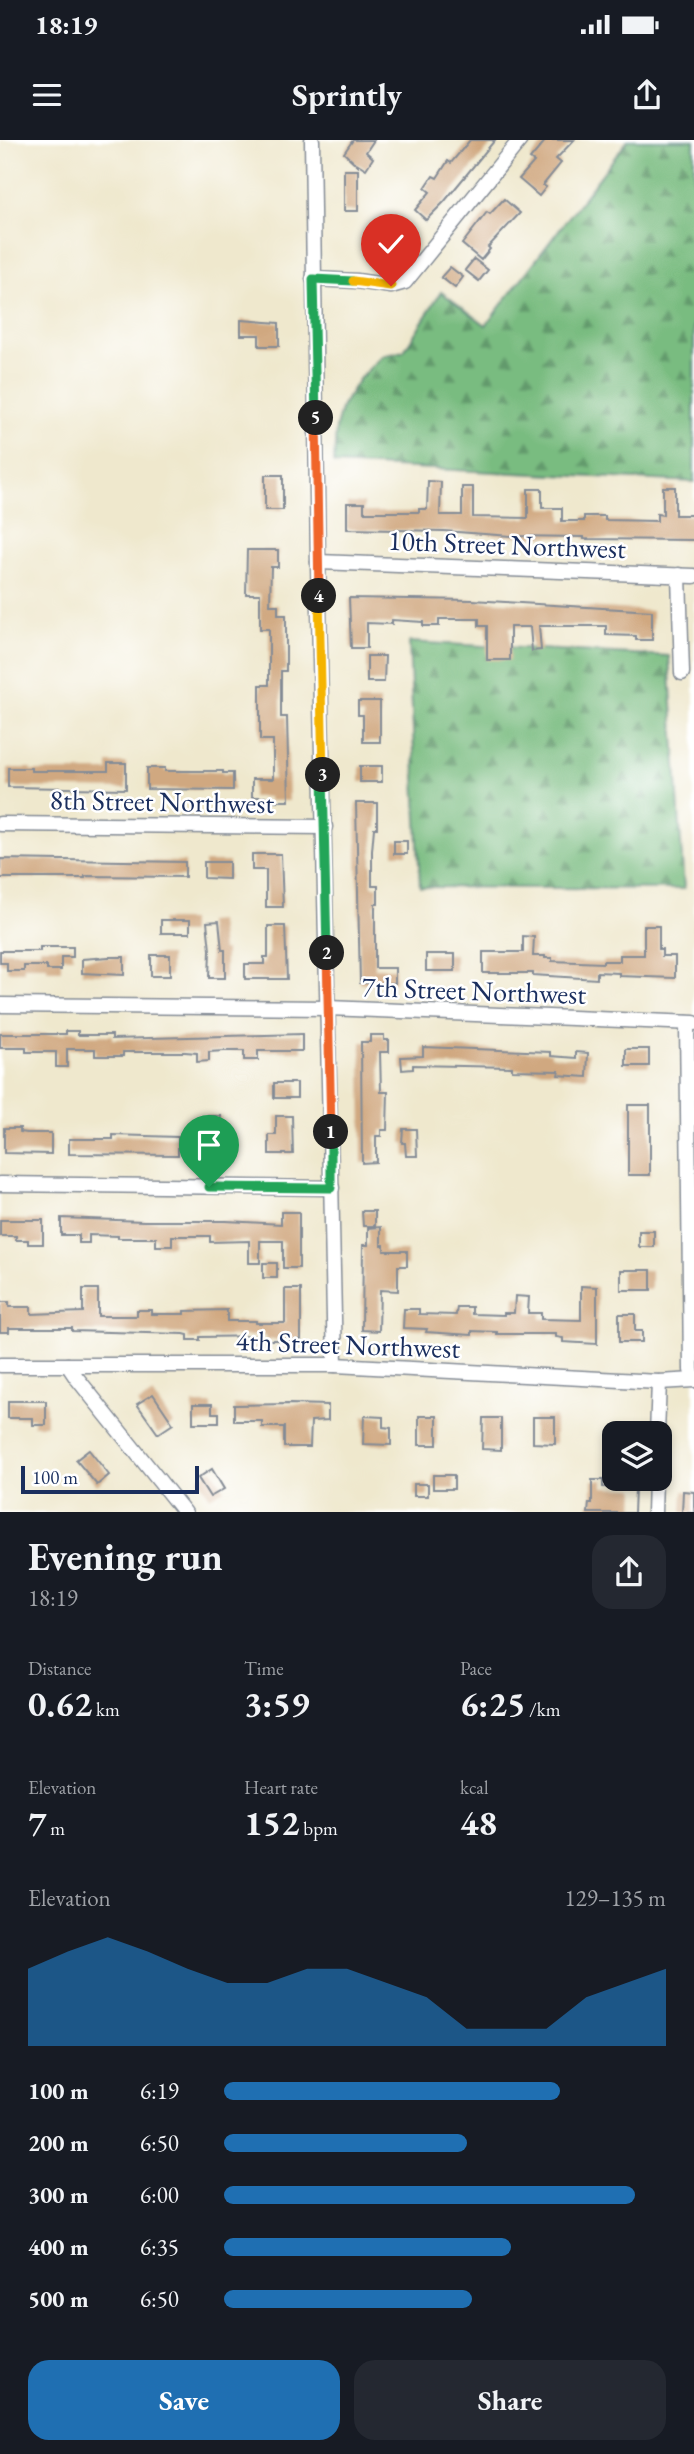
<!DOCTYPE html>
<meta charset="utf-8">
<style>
:root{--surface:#171b24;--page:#242831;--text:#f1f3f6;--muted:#9ea1a6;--accent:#1f6fb2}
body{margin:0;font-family:"EB Garamond",serif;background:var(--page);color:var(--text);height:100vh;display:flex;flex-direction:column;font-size:26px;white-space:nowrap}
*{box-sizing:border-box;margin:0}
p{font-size:23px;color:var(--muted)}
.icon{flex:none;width:38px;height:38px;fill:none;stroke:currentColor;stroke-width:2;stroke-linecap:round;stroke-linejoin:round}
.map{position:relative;height:1372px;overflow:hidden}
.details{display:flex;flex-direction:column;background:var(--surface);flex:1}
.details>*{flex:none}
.buttons{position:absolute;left:602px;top:1281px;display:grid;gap:14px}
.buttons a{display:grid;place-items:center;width:70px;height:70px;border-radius:14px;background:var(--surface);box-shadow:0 4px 10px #0003;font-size:35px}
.scale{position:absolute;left:21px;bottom:18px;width:178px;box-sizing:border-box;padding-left:7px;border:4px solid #1b2f5e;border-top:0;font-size:19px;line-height:24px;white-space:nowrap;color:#1b2f5e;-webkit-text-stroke:5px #fff;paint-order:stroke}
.pin{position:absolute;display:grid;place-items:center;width:60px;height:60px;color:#fff;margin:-72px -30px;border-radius:50% 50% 50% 0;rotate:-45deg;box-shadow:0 0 7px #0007}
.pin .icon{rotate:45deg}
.km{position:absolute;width:35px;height:35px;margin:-18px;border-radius:50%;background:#222;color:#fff;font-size:19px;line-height:35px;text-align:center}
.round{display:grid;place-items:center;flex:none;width:74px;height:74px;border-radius:21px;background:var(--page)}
.overview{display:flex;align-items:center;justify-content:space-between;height:119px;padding:0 28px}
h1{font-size:38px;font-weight:700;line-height:52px}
.stats{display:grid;grid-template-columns:repeat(3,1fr);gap:10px;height:119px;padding:7px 28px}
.stats div{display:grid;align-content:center}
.stats b{font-size:35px;font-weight:700}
.stats small{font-size:19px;font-weight:400}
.stats p{font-size:19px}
.chart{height:196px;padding:14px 28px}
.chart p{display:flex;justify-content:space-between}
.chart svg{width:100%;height:126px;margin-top:7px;fill:var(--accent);opacity:.7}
.primary-button{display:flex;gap:14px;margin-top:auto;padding:14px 28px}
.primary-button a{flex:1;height:80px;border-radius:21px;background:var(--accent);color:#fff;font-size:28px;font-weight:700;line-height:80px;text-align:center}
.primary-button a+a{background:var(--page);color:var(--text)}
ul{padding:0 28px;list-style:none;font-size:23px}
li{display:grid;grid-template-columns:112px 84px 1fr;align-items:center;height:52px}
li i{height:18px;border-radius:9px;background:var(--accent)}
.status{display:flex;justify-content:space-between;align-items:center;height:49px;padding:0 35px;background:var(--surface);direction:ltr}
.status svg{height:19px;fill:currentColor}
header{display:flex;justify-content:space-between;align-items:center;height:91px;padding:0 28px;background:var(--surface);font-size:32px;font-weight:700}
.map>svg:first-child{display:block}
.forest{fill:url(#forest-firs);stroke:#4a766f;stroke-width:2}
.building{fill:#d0a880}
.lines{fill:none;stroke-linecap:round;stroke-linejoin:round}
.street-casing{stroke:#858c96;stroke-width:17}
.street{stroke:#fff;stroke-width:14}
.split-1-casing{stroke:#fff;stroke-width:14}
.split-2-casing{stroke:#fff;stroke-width:14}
.split-3-casing{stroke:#fff;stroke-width:14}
.split-4-casing{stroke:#fff;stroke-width:14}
.split-5-casing{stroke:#fff;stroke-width:14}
.split-6-casing{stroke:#fff;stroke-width:14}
.split-7-casing{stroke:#fff;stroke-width:14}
.split-1{stroke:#22a559;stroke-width:9}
.split-2{stroke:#f0652b;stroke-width:9}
.split-3{stroke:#22a559;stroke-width:9}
.split-4{stroke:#f5b400;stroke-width:9}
.split-5{stroke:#f0652b;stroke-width:9}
.split-6{stroke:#22a559;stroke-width:9}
.split-7{stroke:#f5b400;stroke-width:9}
.labels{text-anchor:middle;stroke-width:5;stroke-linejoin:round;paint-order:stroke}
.street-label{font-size:28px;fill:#1b2f5e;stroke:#fff}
</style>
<div class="status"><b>18:19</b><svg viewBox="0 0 49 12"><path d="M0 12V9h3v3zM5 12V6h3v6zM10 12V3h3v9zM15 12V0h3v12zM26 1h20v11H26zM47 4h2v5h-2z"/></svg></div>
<header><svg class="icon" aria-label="menu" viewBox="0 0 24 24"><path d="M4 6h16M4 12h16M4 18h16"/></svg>Sprintly<svg class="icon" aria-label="share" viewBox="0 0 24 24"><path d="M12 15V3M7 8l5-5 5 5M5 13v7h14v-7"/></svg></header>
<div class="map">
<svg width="694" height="1373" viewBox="0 0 694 1373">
<defs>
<pattern id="forest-firs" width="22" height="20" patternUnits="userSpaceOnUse" patternTransform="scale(1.75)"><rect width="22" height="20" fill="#79bc80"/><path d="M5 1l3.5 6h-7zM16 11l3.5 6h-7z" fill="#62996c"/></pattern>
</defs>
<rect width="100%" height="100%" fill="#fff"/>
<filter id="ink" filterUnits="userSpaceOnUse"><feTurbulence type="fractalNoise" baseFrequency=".0143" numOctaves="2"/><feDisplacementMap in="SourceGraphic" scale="14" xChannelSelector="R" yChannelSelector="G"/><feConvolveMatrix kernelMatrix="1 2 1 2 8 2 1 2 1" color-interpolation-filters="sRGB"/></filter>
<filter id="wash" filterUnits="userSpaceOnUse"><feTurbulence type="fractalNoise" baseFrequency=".00686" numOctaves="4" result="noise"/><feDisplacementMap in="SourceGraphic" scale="28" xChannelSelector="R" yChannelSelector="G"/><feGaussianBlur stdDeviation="1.57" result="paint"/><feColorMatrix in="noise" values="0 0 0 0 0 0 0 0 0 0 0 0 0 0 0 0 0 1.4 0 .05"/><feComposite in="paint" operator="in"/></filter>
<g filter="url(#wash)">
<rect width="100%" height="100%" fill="#efe8cd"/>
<g class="forest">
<path d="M628 0H694V342L334 324 336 287 342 266 360 238 382 216 404 211 441 152 486 185Z"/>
<path d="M409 502 669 516 684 749 420 747Z"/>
</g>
<g id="blocks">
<g class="building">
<path d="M353 0H374L366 12 373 18 366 29 358 24V26L344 13Z"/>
<path d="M470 0H495L444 62 426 80 415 70 430 52 425 48 433 36 437 38 448 21 451 23Z"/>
<path d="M546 0H574L556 19 561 23 543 45 546 47 539 56 519 39 534 22 530 19Z"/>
<rect x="344" y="30" width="14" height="41"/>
<path d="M504 59 520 73 488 107 490 109 481 120 462 104 487 72 490 74Z"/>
<path d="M393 87 412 103 402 115 383 99Z"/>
<path d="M474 119 488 130 479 141 465 130Z"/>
<path d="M450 127 463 137 455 148 441 137Z"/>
<path d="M241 180 279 183V206H259V195H241Z"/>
<rect x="265" y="335" width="18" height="35"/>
<path d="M428 341 441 342 440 375H462V347H473V377L528 378V349H542V368H562V381H584V376H605V380L657 381V374L663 375V347H675V375H694V400L584 399V397L511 396 444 391 347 389V363H364V372H419V369H427Z"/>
<path d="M247 410H278V427H271L270 465H278V475H286V531H281V577H287L289 661H269V657H252V639H273V600H260V545H269V489H260V454H246Z"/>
<path d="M349 458 472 460 652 471V500H636V496L606 495V486H539L541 510 532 511 530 487H510V520H487V486H479V479H439V486H423V482L392 480V484L367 483V508H351Z"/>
<path d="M367 516H385L384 542H367Z"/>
<path d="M358 561H380V602H363V575H358Z"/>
<path d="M108 623H126V649L8 647V628H31V631H108Z"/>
<rect x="360" y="626" width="22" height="16"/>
<path d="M147 628H165V631H223V633H233V650L147 649Z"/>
<path d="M356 663H377V688H374L372 711V746H378V764H375V828H395V843H360Z"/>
<rect x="394" y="701" width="13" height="13"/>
<path d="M252 714H281L283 767H266V730H252Z"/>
<path d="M0 719 185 722V737L85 736V738H0Z"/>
<path d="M204 722H229V739L204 738Z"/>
<rect x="161" y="780" width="29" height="13"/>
<path d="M219 781 222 810H225V838H209L210 810 207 782Z"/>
<path d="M268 786H285L287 839H245V824H264V817H268Z"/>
<path d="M644 786H659V809H662V816H675V838L619 836V833L597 832V839L533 835V833H483V812H523V796L534 797 533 816H545V818H552V821L603 823V821H620V815H644Z"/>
<path d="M40 807H73V817H61V830H47V826H24V831H7V823H0V811H40Z"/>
<rect x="426" y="814" width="29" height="17"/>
<rect x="151" y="815" width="19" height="21"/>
<path d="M109 817H124V835L82 833V819Z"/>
<path d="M66 891H78V895H112V899L302 894V911H258V920H244V911H224L209 912V921L197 922V913L185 912H123V916H95V909H67V927H56V912H26V908H0V894H66Z"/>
<path d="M370 895H384V900H389V912H380L381 952H388L387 990H381V996H376V1022L362 1023 361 902H370Z"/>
<path d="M423 907 551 912V916L576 918V912L588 913 587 937 558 935 559 931 512 930V927L413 925V929L402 930 401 917 423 916Z"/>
<rect x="626" y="909" width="23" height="17"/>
<rect x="274" y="943" width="23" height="15"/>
<rect x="628" y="965" width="22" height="70"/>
<path d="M206 976H221V995H227V1014H207Z"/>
<path d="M276 976H292L293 1014H269V995H276Z"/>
<path d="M4 988H20V992L27 993H51V1014L4 1013Z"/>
<path d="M403 989H416L417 1016H406L405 1003H402Z"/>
<path d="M113 995 178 997V1015L69 1014V999H113Z"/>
<path d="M362 1071H375V1086H363Z"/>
<path d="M281 1072H299V1128H283V1101H260V1123H249V1101L210 1102V1096H172V1106H156V1098H118V1096L89 1095V1103H79V1095H61V1078L144 1081H226L281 1084Z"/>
<path d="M0 1080H43V1104H28V1100H16V1096H0Z"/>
<path d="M381 1087V1105H384V1111H407V1126H398V1151L380 1150 379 1191 362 1190 363 1105H368V1088Z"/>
<rect x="639" y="1091" width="15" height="16"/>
<rect x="263" y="1123" width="14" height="15"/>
<rect x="621" y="1130" width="30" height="20"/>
<path d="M581 1146 597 1147V1204L563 1202V1198L556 1197V1194H497V1192L472 1191V1195L456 1194 426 1192 427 1189 403 1188 404 1169H419V1174L456 1175 457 1167H472V1174L504 1175V1173H514L515 1156 529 1157 528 1173H541V1179L581 1180Z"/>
<path d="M83 1149H98V1176H137V1170H151V1174H184V1171L227 1170V1181H256V1183H285V1149H301V1200H265V1196L200 1197V1200H188V1195L184 1194 72 1191V1188H9V1192H0V1162H9V1167H31V1174L83 1172Z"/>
<path d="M619 1174H635V1191H642V1202H619Z"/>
<path d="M153 1254 173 1284 158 1294 137 1264Z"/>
<path d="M8 1261H46V1285H33V1278H8Z"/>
<path d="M193 1264H212V1273H219V1283H193Z"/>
<path d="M289 1264 328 1265V1280L311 1281 310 1307H284V1287H262V1281H234V1265Z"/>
<path d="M364 1276 383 1277V1287L391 1288V1305L363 1304Z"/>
<rect x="419" y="1276" width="18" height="29"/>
<path d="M533 1277H555V1304L533 1303Z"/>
<path d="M483 1278H501V1310L482 1309Z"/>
<path d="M89 1310 109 1335 97 1345 76 1320Z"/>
<path d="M212 1329 224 1349 210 1357 198 1338Z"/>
<rect x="433" y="1335" width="21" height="14"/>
<path d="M592 1340H603V1347L635 1348 634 1373H588L589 1363H592Z"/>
<rect x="414" y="1344" width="14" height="12"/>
<path d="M683 1351 694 1352V1373H682Z"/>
</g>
</g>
</g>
<g filter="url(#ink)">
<use href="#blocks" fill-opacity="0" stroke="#858c96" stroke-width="2"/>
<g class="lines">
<g class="street-casing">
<g id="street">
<path d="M312 0 318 422 335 1225"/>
<path d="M313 139 357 141 391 146 405 142 520 0"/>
<path d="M318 422 694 436"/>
<path d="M679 435 682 533"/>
<path d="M0 684 325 687"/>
<path d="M0 865 328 868 694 883"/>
<path d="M687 883 691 1230 694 1240"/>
<path d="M0 1044 332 1048"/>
<path d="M0 1225H335L659 1242 694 1240"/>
<path d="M68 1225 76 1237 185 1373"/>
<path d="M657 1293 659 1242"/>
<path d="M654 1373 655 1339"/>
</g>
</g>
<use href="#street" class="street"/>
</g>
</g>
<g class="lines" filter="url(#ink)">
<g class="split-1-casing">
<path id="split-1" d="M209 1047 331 1048V992"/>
</g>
<g class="split-2-casing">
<path id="split-2" d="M327 813 331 992"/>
</g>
<g class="split-3-casing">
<path id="split-3" d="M323 635 327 813"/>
</g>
<g class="split-4-casing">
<path id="split-4" d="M319 456 323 635"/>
</g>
<g class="split-5-casing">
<path id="split-5" d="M316 278 319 456"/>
</g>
<g class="split-6-casing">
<path id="split-6" d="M316 278 313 139 353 141"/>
</g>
<g class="split-7-casing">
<path id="split-7" d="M353 141 391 146"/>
</g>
<use href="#split-1" class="split-1"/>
<use href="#split-2" class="split-2"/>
<use href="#split-3" class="split-3"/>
<use href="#split-4" class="split-4"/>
<use href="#split-5" class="split-5"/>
<use href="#split-6" class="split-6"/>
<use href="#split-7" class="split-7"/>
</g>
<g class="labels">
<g class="street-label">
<text transform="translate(507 404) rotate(2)" y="10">10th Street Northwest</text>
<text transform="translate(162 661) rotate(1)" y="10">8th Street Northwest</text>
<text transform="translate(474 850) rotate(2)" y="10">7th Street Northwest</text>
<text transform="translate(348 1204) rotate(2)" y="10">4th Street Northwest</text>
</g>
</g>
</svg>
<div class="buttons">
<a><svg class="icon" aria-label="layers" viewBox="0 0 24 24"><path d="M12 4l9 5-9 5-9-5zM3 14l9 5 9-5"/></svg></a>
</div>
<div class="scale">100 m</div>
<div class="pin" style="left:209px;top:1047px;background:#1e9e55"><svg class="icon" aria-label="arrive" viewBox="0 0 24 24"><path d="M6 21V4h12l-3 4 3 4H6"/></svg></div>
<div class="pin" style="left:391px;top:146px;background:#d93025"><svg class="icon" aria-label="check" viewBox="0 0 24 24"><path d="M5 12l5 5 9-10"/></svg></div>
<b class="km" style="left:331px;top:992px">1</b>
<b class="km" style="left:327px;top:813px">2</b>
<b class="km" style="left:323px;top:635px">3</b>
<b class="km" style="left:319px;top:456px">4</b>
<b class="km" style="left:316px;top:278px">5</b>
</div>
<section class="details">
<div class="overview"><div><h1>Evening run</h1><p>18:19</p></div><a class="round"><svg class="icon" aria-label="share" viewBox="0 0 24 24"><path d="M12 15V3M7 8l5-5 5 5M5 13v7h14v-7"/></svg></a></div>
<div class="stats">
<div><p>Distance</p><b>0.62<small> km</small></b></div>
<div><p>Time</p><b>3:59</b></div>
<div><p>Pace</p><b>6:25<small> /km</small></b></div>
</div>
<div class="stats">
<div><p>Elevation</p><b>7<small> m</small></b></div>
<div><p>Heart rate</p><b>152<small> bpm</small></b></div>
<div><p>kcal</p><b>48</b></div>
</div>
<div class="chart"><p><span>Elevation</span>129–135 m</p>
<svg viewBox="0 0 160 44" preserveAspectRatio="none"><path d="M0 44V17L10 11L20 6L30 11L40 17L50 22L60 22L70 17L80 17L90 22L100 27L110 38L120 38L130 38L140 27L150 22L160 17V44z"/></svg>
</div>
<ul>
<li><b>100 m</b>6:19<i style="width:76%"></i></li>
<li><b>200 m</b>6:50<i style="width:55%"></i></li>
<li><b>300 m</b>6:00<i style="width:93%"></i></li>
<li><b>400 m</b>6:35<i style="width:65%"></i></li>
<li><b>500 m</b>6:50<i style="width:56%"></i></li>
</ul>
<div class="primary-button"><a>Save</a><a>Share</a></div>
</section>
